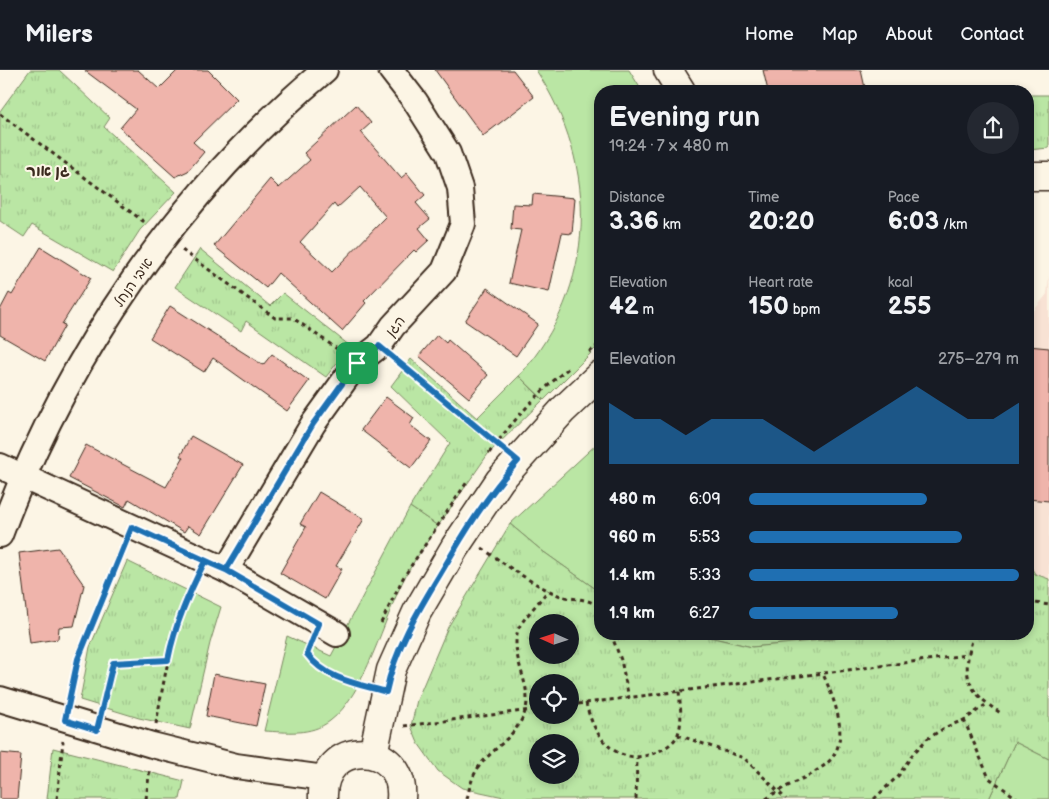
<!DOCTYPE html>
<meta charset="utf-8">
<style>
:root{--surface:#171b24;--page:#242831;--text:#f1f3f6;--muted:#9ea1a6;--line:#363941;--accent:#1f6fb2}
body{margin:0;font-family:"Balsamiq Sans","Playpen Sans Hebrew",sans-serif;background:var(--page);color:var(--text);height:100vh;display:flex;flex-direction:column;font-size:19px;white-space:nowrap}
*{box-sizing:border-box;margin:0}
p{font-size:16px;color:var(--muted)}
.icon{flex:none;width:28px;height:28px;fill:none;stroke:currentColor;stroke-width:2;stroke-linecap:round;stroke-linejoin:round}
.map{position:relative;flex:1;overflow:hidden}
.panel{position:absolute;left:594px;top:15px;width:440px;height:555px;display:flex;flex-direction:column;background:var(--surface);border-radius:20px;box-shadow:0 2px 8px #0003}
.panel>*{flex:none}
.needle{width:32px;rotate:273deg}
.tools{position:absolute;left:529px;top:544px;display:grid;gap:10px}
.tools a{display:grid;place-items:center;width:50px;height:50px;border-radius:50%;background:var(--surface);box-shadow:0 2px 8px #0003;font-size:25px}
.pin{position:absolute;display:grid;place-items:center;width:42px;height:42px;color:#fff;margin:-21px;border-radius:10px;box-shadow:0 2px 8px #0006}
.round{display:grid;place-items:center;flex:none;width:52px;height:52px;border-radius:26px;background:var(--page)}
.headline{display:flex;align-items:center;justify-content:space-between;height:85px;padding:0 15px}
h1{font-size:28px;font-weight:800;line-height:38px}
.figures{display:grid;grid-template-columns:repeat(3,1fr);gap:8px;height:85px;padding:5px 15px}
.figures div{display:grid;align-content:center}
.figures b{font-size:25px;font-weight:800}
.figures small{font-size:14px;font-weight:400}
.figures p{font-size:14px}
.chart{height:140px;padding:10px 15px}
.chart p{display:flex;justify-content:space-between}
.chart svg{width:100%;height:90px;margin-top:5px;fill:var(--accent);opacity:.7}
ul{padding:0 15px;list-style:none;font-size:16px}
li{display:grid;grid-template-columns:80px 60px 1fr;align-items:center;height:38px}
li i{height:12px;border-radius:6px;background:var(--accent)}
header{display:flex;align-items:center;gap:30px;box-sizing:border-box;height:70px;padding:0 25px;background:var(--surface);border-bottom:1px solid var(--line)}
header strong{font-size:24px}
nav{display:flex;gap:28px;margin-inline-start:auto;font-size:18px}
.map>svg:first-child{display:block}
.built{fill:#f8e2d4}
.grass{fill:#bae6a4;stroke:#7a8861}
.park{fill:url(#park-tufts);stroke:#7a8861;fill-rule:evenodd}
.building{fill:#efb4ab;stroke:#3b2a1e;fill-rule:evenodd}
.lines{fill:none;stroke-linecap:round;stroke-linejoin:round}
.minor-casing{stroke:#3b2a1e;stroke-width:28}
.tertiary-casing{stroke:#3b2a1e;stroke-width:31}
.path{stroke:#3b2a1e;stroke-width:3;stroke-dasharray:4 4;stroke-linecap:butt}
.minor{stroke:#fcf5e5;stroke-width:24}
.tertiary{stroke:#fcf5e5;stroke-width:28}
.route-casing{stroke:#fff;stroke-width:10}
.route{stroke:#1f6fb2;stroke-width:6}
.labels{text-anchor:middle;stroke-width:4;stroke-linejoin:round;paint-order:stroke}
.street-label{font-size:14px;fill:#3b2a1e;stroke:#fcf5e5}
.neighbourhood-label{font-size:15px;font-weight:bold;fill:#3b2a1e;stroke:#fcf5e5}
</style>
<header>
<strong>Milers</strong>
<nav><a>Home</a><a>Map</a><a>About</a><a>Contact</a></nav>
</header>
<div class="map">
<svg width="1049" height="729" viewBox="0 0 1049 729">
<defs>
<pattern id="park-tufts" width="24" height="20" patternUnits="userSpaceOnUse" patternTransform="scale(1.25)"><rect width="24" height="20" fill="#bae6a4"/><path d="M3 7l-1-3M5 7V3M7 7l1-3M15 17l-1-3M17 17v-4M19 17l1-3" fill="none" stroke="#a1c58d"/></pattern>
</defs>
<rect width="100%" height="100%" fill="#fcf5e5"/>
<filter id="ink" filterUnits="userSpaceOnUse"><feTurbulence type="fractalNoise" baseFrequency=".02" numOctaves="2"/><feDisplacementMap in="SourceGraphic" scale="10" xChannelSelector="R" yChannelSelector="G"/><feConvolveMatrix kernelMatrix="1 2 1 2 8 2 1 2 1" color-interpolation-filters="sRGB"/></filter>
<g filter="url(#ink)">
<path class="built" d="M1049 206V509L1035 504 1028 492V248L1047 224Z"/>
<g class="grass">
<path d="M536 0H629L642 21H600V274L544 330 519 306C598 217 600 97 536 0Z"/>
<path d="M600 371V522L541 480 510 454Z"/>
<path d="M410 437 438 456C427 473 414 490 405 507 384 547 365 625 330 651 310 666 287 662 264 661L287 566 331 586Z"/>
<path d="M696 564H855L833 569 752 577Z"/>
<path d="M1015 672 1049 689V729H989Z"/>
</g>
<g class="park">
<path d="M30 0H59L110 48 104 57 176 122 140 160 113 202 32 155 24 167 0 151V41Z"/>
<path d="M1028 25H1049V78L1028 80Z"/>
<path d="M200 179 270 236 283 223 350 276 326 307 246 251 241 261 175 217Z"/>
<path d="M411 289 477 348 519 306 543 330 488 384 438 456 410 437 450 373 391 316Z"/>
<path d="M510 454 541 480 600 522V564H696L752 577 833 569 855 564H1028V492L1035 504 1049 509V689L1015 672 989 729H513L462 718 438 701 418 673 411 656 417 630 448 557ZM538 552H570V585H538ZM570 612V645H538V612ZM538 672H570V705H538Z"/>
<path d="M127 491 221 537 210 573 190 659 139 648 80 630 90 577Z"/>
<path d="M53 678 184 711 180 729H47Z"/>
</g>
<g class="building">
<path d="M84 0H138L159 19 178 0H208L237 29 193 72 204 82 188 101 175 107 120 58 136 39Z"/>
<path d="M435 0H513L534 27 483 66Z"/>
<path d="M763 0H861L865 18 851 21H768Z"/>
<path d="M356 35 371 53 361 62 401 108 407 103 425 125 416 133 430 149 419 158 429 170 416 182 414 180 364 231 366 233 342 261 278 203 266 218 214 176 270 109 279 118 310 90 304 83ZM360 117 386 147 332 202 300 172 334 134 337 138Z"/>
<path d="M533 124 575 128 572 164 562 163 549 222 509 213 521 160 511 159 513 134 532 135Z"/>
<path d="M41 177 91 208 62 254 65 255 45 291 0 265V240L9 223 12 225Z"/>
<path d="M487 218 538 254 516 286 465 251Z"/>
<path d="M170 236 263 295 272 284 309 311 287 341 213 288 204 302 150 268Z"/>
<path d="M437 265 446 273 448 270 488 305 469 328 419 286Z"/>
<path d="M1028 276 1049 278V431L1028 429Z"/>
<path d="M386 327 414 348 410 355 431 371 411 398 361 360Z"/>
<path d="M191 366 243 395 201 464 188 456 184 462 129 429 125 437 69 408 86 375 166 417 183 388 180 386Z"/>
<path d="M319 422 364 449 336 496 342 499 325 529 280 503 306 457 300 454Z"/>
<path d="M58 478 84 515 74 556 59 557 58 569 30 573 19 483Z"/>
<path d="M214 604 265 614 256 656 206 646Z"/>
<path d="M0 683 21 685 17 729H0Z"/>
</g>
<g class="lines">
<g class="minor-casing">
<g id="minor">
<path d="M0 396 226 500 337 564"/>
<path d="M0 465C66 286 178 123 325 0"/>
<path d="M226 500 313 354 357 293 379 276 393 256 444 201 463 154 460 118 448 83 415 31 391 0"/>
<path d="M0 629 152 675 236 696 325 708"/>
</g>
</g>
<g class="tertiary-casing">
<g id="tertiary">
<path d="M668 0 681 21"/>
<path d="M1028 106H1049"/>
<path d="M373 684 391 600 417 542 455 477 500 410 563 340 600 305"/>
<path d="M323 729C320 667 406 669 401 729"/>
</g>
</g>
<g class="path">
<path d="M0 44 147 154"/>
<path d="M182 180 275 248H293L340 281"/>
<path d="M589 282 600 274"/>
<path d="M395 290 496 373"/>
<path d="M489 383C513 351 538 322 570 297"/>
<path d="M482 478C506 495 529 512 556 524 570 531 588 526 600 538"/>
<path d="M1028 532 1049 535"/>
<path d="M381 553 403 508 467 412"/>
<path d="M611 564 621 590 629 628"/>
<path d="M974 564C961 605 965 620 1002 644"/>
<path d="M311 573 307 584C321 603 342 610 363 616"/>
<path d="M70 628 78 589 124 476"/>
<path d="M586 633C594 669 619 700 659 681 666 678 675 672 678 664 683 651 680 634 679 621"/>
<path d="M570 635 967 585"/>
<path d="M102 638 113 593 168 590"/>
<path d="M964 650 989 708 1018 729"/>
<path d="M156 654C165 604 173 555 196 509"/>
<path d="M404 656 538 639"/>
<path d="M678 665 744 688 786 729"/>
<path d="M57 729 63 671"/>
<path d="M146 729 150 698"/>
<path d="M467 729C470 716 472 705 481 694 495 677 517 665 525 642 534 616 509 588 518 560 520 552 542 529 548 520"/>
<path d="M636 729 637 688"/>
<path d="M766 729C785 715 809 708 826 694 853 672 834 629 823 604"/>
<path d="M874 729 899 705 912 685 927 669 946 657 964 650 987 634"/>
</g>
<use href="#minor" class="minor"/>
<use href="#tertiary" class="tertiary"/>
</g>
</g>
<g class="lines" filter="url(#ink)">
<g class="route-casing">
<path id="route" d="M357 293 313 354 226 500 205 491C189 523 175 554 168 590L113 593 97 660 65 650 78 589 132 457 226 500 319 554 307 584C325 609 358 614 386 622 395 578 419 539 442 501 464 463 488 424 518 391L379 276 357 293"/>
</g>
<use href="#route" class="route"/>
</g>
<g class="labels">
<g class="street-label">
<text transform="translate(133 212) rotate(-55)" y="5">איבי הנחל</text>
<text transform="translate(395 256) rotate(-51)" y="5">הגן</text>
</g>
<g class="neighbourhood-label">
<text x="48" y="106">גן אור</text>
</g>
</g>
</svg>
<div class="tools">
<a><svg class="needle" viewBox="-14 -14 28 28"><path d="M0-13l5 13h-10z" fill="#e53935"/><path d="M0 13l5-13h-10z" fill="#9ea1a6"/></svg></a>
<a><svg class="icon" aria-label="locate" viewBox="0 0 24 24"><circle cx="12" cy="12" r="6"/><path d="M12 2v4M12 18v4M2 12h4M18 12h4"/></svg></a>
<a><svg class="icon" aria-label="layers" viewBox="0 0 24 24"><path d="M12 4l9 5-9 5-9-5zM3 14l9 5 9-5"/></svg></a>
</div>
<div class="pin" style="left:357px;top:293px;background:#1e9e55"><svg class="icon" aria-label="arrive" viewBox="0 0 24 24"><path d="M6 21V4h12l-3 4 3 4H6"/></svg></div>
<section class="panel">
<div class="headline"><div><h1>Evening run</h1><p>19:24 · 7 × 480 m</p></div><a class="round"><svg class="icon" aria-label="share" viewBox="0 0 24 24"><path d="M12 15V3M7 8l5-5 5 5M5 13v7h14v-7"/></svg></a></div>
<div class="figures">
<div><p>Distance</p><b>3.36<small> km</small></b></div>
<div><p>Time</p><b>20:20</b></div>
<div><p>Pace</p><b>6:03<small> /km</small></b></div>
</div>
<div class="figures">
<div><p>Elevation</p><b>42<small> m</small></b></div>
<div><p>Heart rate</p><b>150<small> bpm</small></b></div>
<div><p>kcal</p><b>255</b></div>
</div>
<div class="chart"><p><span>Elevation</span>275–279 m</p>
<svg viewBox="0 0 160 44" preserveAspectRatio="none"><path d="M0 44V14L10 22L20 22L30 30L40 22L50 22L60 22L70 30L80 38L90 30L100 22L110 14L120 6L130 14L140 22L150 22L160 14V44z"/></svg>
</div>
<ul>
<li><b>480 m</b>6:09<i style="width:66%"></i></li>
<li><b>960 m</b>5:53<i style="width:79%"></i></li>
<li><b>1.4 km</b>5:33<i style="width:100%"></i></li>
<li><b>1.9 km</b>6:27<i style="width:55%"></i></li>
</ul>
</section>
</div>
